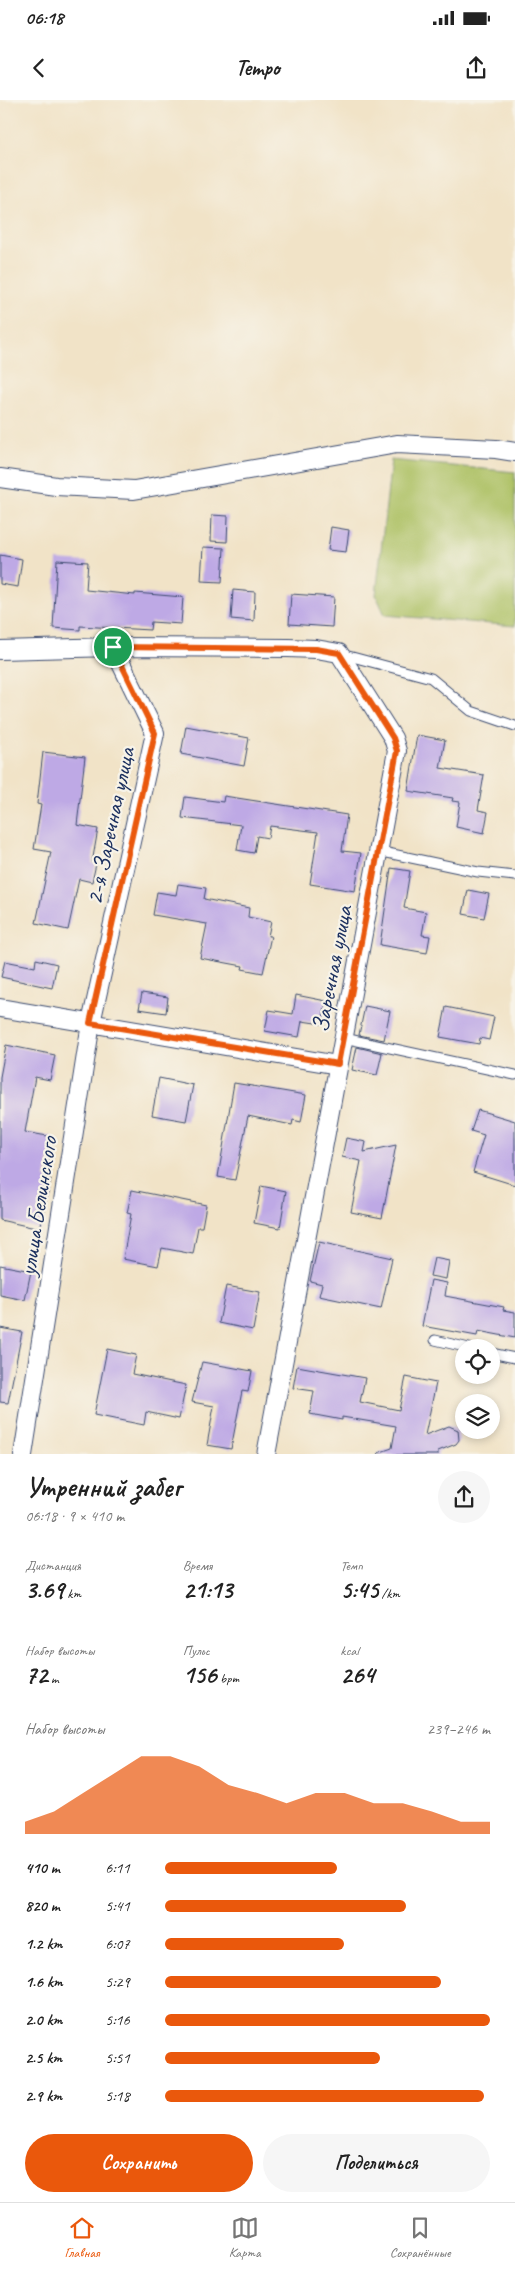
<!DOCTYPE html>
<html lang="ru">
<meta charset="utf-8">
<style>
:root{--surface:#fff;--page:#f6f6f6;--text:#222;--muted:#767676;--line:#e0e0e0;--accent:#ea580c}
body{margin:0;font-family:Caveat,sans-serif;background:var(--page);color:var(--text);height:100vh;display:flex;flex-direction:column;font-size:19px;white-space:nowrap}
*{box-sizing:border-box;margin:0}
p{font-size:16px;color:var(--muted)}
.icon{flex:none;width:28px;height:28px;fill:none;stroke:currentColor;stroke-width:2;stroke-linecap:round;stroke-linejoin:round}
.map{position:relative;height:1354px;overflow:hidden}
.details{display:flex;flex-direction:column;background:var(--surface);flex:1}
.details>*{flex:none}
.fabs{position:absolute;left:455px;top:1239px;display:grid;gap:10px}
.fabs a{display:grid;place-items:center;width:45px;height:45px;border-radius:50%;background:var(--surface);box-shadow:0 2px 8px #0003;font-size:25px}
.pin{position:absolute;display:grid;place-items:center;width:42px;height:42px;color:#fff;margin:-21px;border:2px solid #fff;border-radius:50%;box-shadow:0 1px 5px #0007}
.round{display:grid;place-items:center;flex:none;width:52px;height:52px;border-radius:26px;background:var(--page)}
.headline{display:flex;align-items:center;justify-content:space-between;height:85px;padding:0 25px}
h1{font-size:28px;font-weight:700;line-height:38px}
.stats{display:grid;grid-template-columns:repeat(3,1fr);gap:8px;height:85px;padding:5px 25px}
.stats div{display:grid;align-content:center}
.stats b{font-size:25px;font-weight:700}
.stats small{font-size:14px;font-weight:400}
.stats p{font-size:14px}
.chart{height:140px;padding:10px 25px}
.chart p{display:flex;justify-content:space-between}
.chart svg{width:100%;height:90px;margin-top:5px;fill:var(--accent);opacity:.7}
.primary-button{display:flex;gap:10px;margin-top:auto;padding:10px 25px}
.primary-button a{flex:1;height:58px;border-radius:30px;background:var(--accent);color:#fff;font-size:20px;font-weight:700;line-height:58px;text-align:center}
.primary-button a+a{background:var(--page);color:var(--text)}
ul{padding:0 25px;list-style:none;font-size:16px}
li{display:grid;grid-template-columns:80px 60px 1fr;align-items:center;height:38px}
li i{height:12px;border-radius:6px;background:var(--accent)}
.status{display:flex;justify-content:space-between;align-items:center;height:35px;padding:0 25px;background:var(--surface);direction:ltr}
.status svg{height:14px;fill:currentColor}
header{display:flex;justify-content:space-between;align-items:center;height:65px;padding:0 25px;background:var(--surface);font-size:22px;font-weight:700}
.menu{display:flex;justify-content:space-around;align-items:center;height:70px;border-top:1px solid var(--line);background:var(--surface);font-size:14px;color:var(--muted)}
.menu a{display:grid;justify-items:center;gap:2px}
.menu .active{color:var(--accent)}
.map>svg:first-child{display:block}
.green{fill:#adc165;stroke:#647862}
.building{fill:#bea9e5}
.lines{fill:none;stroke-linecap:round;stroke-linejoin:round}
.lane-casing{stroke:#3b4a6e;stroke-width:11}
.street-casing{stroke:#3b4a6e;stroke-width:20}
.lane{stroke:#fff;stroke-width:9}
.street{stroke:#fff;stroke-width:18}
.route-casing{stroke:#fff;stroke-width:10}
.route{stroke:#ea580c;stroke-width:6}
.labels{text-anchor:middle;stroke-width:4.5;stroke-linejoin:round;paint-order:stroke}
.street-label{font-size:24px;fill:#1b2f5e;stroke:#f7f3e8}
</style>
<div class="status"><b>06:18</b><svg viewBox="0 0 49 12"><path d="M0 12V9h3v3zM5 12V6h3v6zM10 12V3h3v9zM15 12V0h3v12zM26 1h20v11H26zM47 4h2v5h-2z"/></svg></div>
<header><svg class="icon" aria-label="back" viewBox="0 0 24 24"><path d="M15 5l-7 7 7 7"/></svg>Tempo<svg class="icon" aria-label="share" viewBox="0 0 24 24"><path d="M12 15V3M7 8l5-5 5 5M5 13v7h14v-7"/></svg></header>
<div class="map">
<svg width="515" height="1355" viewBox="0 0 515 1355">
<rect width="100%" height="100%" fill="#f7f3e8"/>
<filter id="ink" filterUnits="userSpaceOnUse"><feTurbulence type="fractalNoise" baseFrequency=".02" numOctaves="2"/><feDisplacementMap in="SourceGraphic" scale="10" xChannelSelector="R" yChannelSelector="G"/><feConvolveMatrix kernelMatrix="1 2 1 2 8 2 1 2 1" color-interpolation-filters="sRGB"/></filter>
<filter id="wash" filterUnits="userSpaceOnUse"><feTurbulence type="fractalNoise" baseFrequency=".0096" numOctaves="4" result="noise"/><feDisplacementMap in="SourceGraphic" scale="20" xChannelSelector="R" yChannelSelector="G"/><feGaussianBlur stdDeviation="1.12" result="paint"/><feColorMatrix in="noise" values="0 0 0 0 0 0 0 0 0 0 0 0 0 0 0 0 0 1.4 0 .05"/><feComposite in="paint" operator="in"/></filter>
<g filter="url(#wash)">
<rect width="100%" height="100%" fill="#f1e3c7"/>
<path class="green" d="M391 360 515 372V526L385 515 376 495Z"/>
<g id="blocks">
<g class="building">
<path d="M212 415 228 416 227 442 211 441Z"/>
<path d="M331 427 349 430 346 452 328 450Z"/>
<path d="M203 447 224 448 222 482 201 481Z"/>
<path d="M0 455 22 459 18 487 0 484Z"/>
<path d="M57 460 88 462 86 490 135 495V493L183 497 181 524 151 522 150 530 80 526V530L53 528Z"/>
<path d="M233 490 255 492 254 521 231 519Z"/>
<path d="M291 494 334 497 332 527 289 524Z"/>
<path d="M186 626 249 638 244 666 181 654Z"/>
<path d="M417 635 445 640 440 668 484 675 478 710 488 712 484 733 456 727 460 702 452 701 453 698 408 691Z"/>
<path d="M43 652 85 657 77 725 98 729 92 763 96 764 92 782 79 779 68 830 36 823 51 752 34 749 41 705 37 704Z"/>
<path d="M224 696 347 715 342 751 361 753 355 791 310 784 318 732 270 726 268 738 257 736 254 753 237 750 241 725 182 718 185 697 223 702Z"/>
<path d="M391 768 410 771 404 808 426 812 422 835 430 836 427 853 380 845Z"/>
<path d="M178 784 206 788 204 799 249 808 248 817 271 822 268 836H271L263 873 242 869 243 866 200 858 207 824 153 815 157 792 176 795Z"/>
<path d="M468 790 489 794 484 818 463 814Z"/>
<path d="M36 859 57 864 52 888 1 877 5 861 35 867Z"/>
<path d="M142 893 168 897 166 913 139 909Z"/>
<path d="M296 895 326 901 322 924 302 921 299 937 265 931 269 910 293 914Z"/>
<path d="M365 906 390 911 384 940 359 935Z"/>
<path d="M446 907 494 917 489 940 480 938 479 944 440 937Z"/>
<path d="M6 945 55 955 50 980 35 977 25 1032 53 1037 45 1078 51 1079 40 1129 0 1120V977Z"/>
<path d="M357 947 382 953 377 975 352 970Z"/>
<path d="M159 978 193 985 186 1021 152 1015Z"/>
<path d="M234 983 306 995 301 1022 293 1020 292 1025 248 1016 235 1080 218 1077Z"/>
<path d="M478 1010 515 1021V1085L473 1072 484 1035 471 1031Z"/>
<path d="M346 1038 366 1042 364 1052 396 1045 382 1118 351 1112 361 1061 342 1057Z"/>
<path d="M261 1086 286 1091 280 1128 254 1123Z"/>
<path d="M132 1090 206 1105 202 1127H198L193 1154 162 1148 158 1166 123 1159 131 1114 127 1113Z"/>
<path d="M319 1142 392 1158 381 1209 319 1196 322 1184 310 1181Z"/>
<path d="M434 1158 449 1161 446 1179 430 1176Z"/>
<path d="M0 1165 31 1171 25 1200 0 1195Z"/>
<path d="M431 1180 447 1183 445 1196 504 1207 503 1210 515 1212V1238L478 1231 477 1236 422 1226Z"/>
<path d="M226 1186 260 1192 253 1230 219 1223Z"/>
<path d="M0 1228 22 1232 8 1303 0 1302Z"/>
<path d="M107 1249 136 1255 132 1274 186 1285 179 1319 146 1312 144 1325 94 1315Z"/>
<path d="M202 1262 252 1271 248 1292 242 1291 231 1349 207 1345 214 1306 192 1302Z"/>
<path d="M297 1266 365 1278 360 1302 399 1310 406 1277 436 1283 425 1335 449 1326 458 1330 459 1340 456 1344 438 1351V1355H379L378 1353 392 1348 396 1326 342 1317V1320L310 1314 314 1291 293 1288Z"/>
</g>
</g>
</g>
<g filter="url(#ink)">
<use href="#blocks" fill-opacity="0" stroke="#3b4a6e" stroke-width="1"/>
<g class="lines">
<g class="lane-casing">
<g id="lane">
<path d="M341 554 431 578 471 611 515 626"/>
<path d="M378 751 478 772 515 776"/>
<path d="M344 938 515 975"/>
<path d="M435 1240 469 1248"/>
<path d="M491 1253 515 1258"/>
</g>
</g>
<g class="street-casing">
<g id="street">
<path d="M0 378 56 386 134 390 397 344 496 349 515 352"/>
<path d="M0 550 113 547 288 548 316 549 339 553 393 638 397 651 266 1355"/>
<path d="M0 908 338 965"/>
<path d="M23 1355 91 923 155 633 113 547"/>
</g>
</g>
<use href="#lane" class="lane"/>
<use href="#street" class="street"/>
</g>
</g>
<g class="lines" filter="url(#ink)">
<g class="route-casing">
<path id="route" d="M113 547 316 549 339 553 393 638 397 651 338 964 90 923 155 633Z"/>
</g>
<use href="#route" class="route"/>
</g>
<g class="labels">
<g class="street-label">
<text transform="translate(110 726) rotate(-78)" y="8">2-я Заречная улица</text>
<text transform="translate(332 869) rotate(-79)" y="8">Заречная улица</text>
<text transform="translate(38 1106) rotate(-81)" y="8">улица Белинского</text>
</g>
</g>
</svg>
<div class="fabs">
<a><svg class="icon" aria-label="locate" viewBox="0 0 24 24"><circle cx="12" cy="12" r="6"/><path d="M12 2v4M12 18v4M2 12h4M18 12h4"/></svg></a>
<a><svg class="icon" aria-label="layers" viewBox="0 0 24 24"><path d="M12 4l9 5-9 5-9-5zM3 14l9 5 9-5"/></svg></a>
</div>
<div class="pin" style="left:113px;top:547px;background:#1e9e55"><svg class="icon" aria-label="arrive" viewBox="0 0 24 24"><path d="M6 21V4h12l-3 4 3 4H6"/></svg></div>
</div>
<section class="details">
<div class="headline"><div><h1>Утренний забег</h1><p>06:18 · 9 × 410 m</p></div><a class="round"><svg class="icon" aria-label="share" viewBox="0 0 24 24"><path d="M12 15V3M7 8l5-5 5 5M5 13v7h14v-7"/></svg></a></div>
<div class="stats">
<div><p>Дистанция</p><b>3.69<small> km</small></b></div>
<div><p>Время</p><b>21:13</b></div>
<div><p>Темп</p><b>5:45<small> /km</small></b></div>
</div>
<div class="stats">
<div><p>Набор высоты</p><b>72<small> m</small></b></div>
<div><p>Пульс</p><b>156<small> bpm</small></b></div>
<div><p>kcal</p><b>264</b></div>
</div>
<div class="chart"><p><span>Набор высоты</span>239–246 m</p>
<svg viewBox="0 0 160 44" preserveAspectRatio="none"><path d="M0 44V38L10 33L20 24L30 15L40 6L50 6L60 11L70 20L80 24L90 29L100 24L110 24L120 29L130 29L140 33L150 38L160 38V44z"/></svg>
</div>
<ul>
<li><b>410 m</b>6:11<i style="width:53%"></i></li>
<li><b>820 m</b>5:41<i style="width:74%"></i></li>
<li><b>1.2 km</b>6:07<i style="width:55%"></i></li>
<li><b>1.6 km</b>5:29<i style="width:85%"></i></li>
<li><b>2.0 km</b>5:16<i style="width:100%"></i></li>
<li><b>2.5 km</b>5:51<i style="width:66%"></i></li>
<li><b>2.9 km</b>5:18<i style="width:98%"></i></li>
</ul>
<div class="primary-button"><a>Сохранить</a><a>Поделиться</a></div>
</section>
<nav class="menu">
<a class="active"><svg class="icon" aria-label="home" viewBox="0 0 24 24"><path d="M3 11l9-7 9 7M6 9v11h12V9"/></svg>Главная</a>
<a><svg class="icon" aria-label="map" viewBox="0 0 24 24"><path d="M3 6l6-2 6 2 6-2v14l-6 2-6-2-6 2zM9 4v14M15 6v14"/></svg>Карта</a>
<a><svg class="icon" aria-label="saved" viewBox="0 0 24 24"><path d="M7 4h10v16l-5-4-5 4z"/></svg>Сохранённые</a>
</nav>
